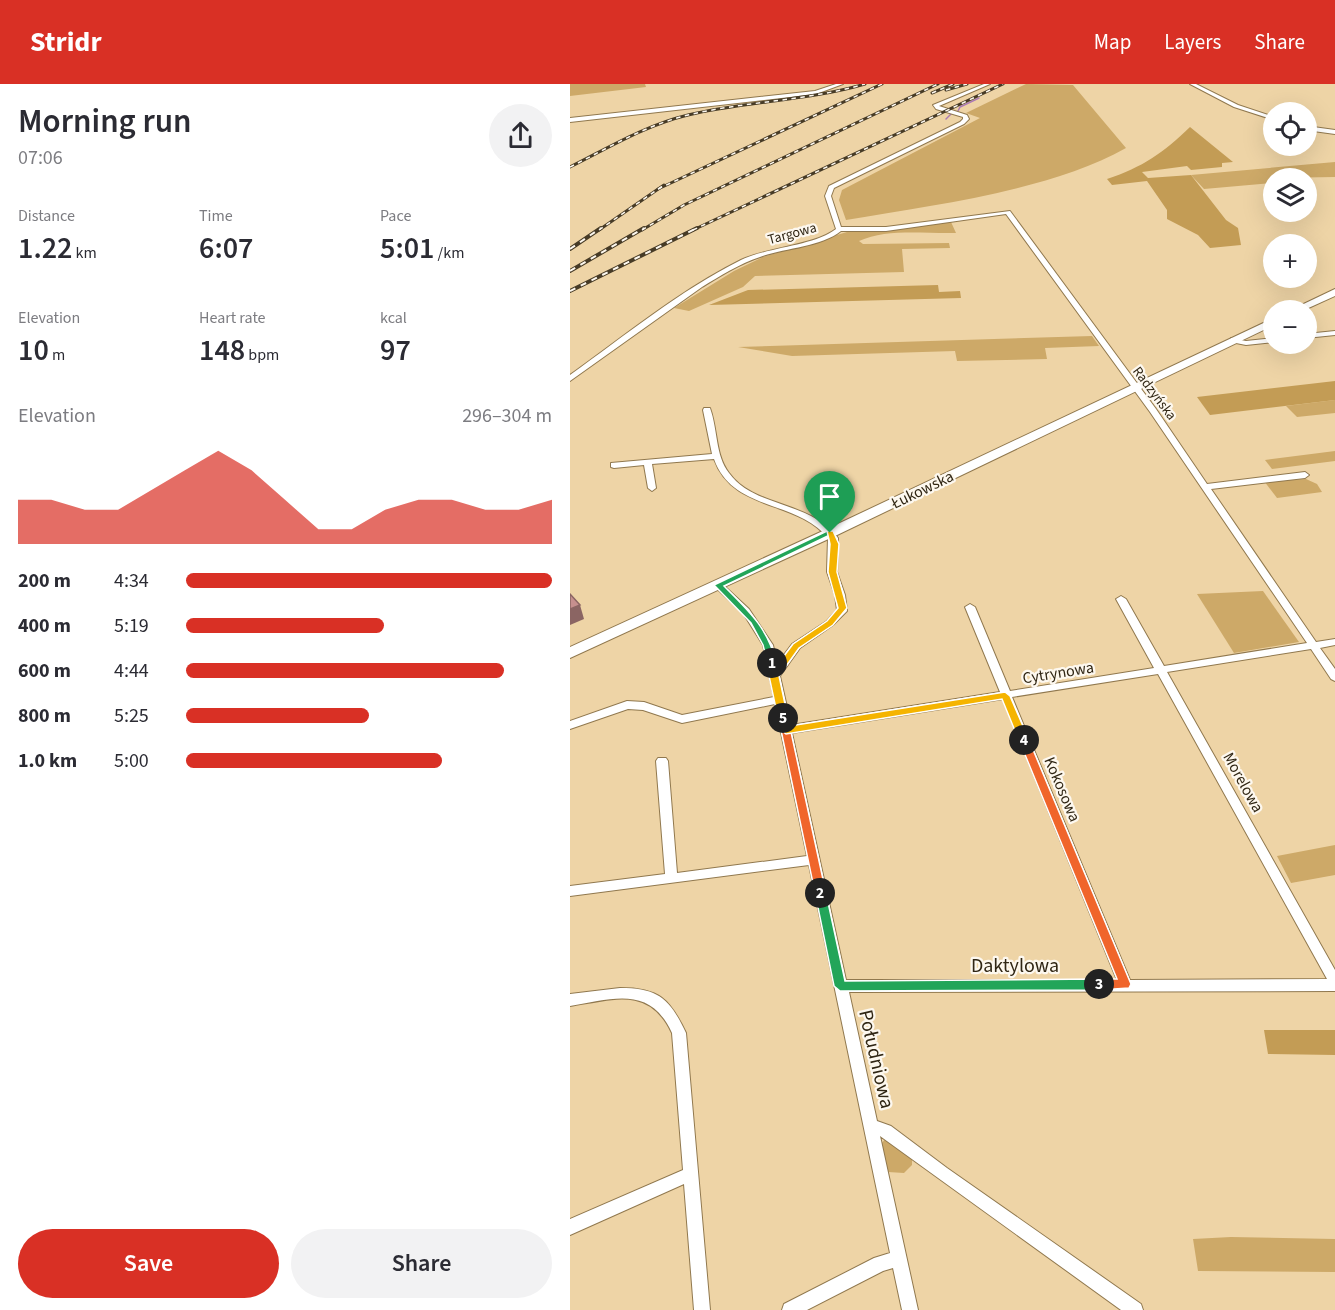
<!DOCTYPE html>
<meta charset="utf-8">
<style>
:root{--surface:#fff;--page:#f2f2f3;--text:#2b2b33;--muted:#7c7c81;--accent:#d93025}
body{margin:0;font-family:"Source Sans 3",sans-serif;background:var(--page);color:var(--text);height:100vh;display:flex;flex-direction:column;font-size:22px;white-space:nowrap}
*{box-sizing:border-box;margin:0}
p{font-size:20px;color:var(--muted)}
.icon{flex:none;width:33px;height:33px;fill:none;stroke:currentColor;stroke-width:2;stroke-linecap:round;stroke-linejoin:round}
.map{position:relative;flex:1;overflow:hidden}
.drawer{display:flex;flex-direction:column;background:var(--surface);width:570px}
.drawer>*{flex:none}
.controls{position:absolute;left:693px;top:18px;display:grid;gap:12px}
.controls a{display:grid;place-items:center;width:54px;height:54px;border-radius:50%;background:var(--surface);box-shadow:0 6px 24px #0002;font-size:30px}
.pin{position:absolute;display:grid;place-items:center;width:51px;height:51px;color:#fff;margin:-62px -26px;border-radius:50% 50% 50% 0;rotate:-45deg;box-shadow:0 0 6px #0007}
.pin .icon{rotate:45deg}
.km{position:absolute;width:30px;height:30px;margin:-15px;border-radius:50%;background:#222;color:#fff;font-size:16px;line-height:30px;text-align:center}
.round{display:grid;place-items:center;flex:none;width:63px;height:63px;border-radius:32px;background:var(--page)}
.summary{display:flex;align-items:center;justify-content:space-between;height:102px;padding:0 18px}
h1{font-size:33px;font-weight:600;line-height:45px}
.stats{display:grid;grid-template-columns:repeat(3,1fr);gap:9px;height:102px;padding:6px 18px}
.stats div{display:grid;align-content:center}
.stats b{font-size:30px;font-weight:600}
.stats small{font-size:16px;font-weight:400}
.stats p{font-size:16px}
.chart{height:168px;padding:12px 18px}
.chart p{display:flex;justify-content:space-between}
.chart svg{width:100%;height:108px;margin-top:6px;fill:var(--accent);opacity:.7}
.button{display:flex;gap:12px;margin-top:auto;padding:12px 18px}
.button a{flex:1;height:69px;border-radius:36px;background:var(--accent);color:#fff;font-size:24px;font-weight:600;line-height:69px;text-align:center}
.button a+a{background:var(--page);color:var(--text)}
ul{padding:0 18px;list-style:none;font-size:20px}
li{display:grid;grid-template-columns:96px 72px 1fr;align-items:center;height:45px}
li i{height:15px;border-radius:8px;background:var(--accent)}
header{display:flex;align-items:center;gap:36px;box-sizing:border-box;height:84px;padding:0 30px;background:var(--accent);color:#fff}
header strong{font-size:28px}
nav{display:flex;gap:33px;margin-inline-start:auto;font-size:21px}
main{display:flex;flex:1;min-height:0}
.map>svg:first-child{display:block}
.green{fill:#cda968}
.forest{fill:#c39c55}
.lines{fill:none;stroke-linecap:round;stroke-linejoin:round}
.stream{stroke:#ab7ab4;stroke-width:1.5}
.street-casing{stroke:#90784e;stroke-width:2}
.secondary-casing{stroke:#90784e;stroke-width:2}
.street{fill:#fff;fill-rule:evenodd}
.secondary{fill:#fff;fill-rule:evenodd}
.rail-far1-casing{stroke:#473b26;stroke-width:3}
.rail-casing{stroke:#473b26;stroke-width:4}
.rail-far1{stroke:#fdf8ef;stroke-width:1.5;stroke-dasharray:4.5;stroke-linecap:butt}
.rail{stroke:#fdf8ef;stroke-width:2;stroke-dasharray:6;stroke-linecap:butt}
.shaded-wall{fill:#8b6563}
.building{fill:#c6908e;stroke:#8b6563;stroke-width:1.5}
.split-1{fill:#22a559;stroke:#fff;stroke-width:1.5}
.split-2{fill:#f0652b;stroke:#fff;stroke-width:1.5}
.split-3{fill:#22a559;stroke:#fff;stroke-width:1.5}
.split-4{fill:#f0652b;stroke:#fff;stroke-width:1.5}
.split-5{fill:#f5b400;stroke:#fff;stroke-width:1.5}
.split-6{fill:#f5b400;stroke:#fff;stroke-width:1.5}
.labels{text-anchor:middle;stroke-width:4.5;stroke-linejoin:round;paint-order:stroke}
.far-street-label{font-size:14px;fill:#302614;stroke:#fdf8ef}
.street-label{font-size:16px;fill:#302614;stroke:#fdf8ef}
.near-street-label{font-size:20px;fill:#302614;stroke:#fdf8ef}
</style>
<header>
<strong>Stridr</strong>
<nav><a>Map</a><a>Layers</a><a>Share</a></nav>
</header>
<main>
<section class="drawer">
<div class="summary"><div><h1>Morning run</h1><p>07:06</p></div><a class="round"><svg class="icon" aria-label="share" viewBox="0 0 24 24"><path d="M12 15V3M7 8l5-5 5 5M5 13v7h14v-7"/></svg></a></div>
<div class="stats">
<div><p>Distance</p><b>1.22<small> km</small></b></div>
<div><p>Time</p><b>6:07</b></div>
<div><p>Pace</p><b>5:01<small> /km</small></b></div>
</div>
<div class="stats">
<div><p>Elevation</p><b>10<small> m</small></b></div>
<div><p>Heart rate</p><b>148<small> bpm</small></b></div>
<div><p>kcal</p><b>97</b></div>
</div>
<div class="chart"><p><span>Elevation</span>296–304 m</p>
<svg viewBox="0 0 160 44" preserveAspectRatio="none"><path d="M0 44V26L10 26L20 30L30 30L40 22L50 14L60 6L70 14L80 26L90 38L100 38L110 30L120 26L130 26L140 30L150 30L160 26V44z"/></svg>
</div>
<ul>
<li><b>200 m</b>4:34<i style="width:100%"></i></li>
<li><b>400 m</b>5:19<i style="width:54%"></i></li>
<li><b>600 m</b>4:44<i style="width:87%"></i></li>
<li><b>800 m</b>5:25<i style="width:50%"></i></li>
<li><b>1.0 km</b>5:00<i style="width:70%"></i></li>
</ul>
<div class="button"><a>Save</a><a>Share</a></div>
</section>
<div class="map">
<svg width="765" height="1226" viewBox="0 0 765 1226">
<rect width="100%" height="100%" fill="#eed4a6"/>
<g class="green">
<path d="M0 0H75L76 3 0 12Z"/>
<path d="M456 0 503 1 556 64C479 107 364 121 276 136L269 116 272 106 410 34 396 29Z"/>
<path d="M765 78V93L704 94 703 99 634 105 621 91Z"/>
<path d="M381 138 386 149C356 150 317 144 289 157L293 160 379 159 380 164 332 165 334 188 185 192 173 203 119 227 104 224 164 187 193 173 277 148 316 147Z"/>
<path d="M522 252 529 262 475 264 477 275 387 277 385 267 222 272 168 263Z"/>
<path d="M765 316V329L727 333 716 322Z"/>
<path d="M765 367V377L702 385 695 376Z"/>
<path d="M736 395 747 400 752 408 707 414 694 397Z"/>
<path d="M693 507 729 558 664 569 627 510Z"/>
<path d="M765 761V791L721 799 707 772Z"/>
<path d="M316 1054 342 1073V1081L334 1089 318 1088 311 1060Z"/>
<path d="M661 1153 765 1155V1188L628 1187 623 1155Z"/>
</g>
<g class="forest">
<path d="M620 43 663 78 652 79V83L621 86 617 82 572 88 578 94 621 91 656 136 668 144 671 161 640 164 628 151 597 135V126L577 97 542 101 537 95C573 83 593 69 620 43Z"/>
<path d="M368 201 369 208 390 207 391 214 139 221 178 206Z"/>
<path d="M765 297V316L640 331 627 313Z"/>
<path d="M694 946H765V971L698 970Z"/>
</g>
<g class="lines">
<g class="stream">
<path d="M388 27 390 23 409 14"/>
<path d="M376 35 381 30"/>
</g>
<g class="street-casing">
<g id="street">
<path d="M266 0H273L246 10 0 38V34L245 7Z"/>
<path d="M414 0H420L369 22 397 31 399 35 394 40 264 104 261 112 271 143H316L440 127 586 325 637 400 735 388 739 391 735 394 641 405 746 558 765 555V561L750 564 765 585V597L761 595 741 565 597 588 765 886V907L279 908 307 1037 321 1042 377 1084 571 1220 573 1226H551L310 1052 348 1226H332L323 1184 313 1187 237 1226H212L214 1220 304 1174 320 1169 239 781 0 812V802L95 790 86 677 88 674H96L98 677 107 789 237 772 205 620 112 639 73 626 58 625 0 645V637L57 617 74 618 112 631 204 613 193 561 173 529 143 501 148 498 151 499 179 525 203 561 207 580 222 560 257 537 267 526 265 511 257 488 258 454C226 415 163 428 144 375L82 380 86 404 82 407 78 404 74 381 44 384 41 383V379L142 370 133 326 134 324H140C148 346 145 371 159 389 184 424 239 416 268 454L267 488 275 511 277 527 263 541 230 564 210 592 221 641 430 608 395 523 400 520 405 523 440 607 584 584 546 515 551 512 556 515 594 582 737 559 580 328 436 130 316 147H271C251 163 214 164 190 173 169 180 150 192 132 203L0 297V291C56 251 109 207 171 176 198 163 244 162 266 145L255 112 259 102 390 38 393 35V33L366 25 363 21ZM588 590 757 895 560 896 442 613ZM433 615 547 896H276L222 649Z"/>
<path d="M620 0H626L668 21 704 33V36L664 23Z"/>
<path d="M736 42 765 46V50L736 46Z"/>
<path d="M765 247V251L736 254V250Z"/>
<path d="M661 254 676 257 704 254V258L676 261 661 258Z"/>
<path d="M50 904C89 904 100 915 116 949L140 1226H124L114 1100 0 1151V1135L113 1086 102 949C80 901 43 915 0 922V910Z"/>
</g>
</g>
<g class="secondary-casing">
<g id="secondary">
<path d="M765 205V212L734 226H721Z"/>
<path d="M704 234V241L265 452 0 574V563L255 446Z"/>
</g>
</g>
<use href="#street" class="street"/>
<use href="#secondary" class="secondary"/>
<g class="rail-far1-casing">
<g id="rail-far1">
<path d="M376 6 397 0"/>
<path d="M362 9 383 0"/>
<path d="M0 83C38 64 76 41 118 31 177 17 237 17 295 0"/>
<path d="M88 105 312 0"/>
<path d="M29 146 94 101"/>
<path d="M72 146 114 121 368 0"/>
<path d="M123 146 433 0"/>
</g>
</g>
<g class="rail-casing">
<g id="rail">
<path d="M0 165 31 144"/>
<path d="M0 187 74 144"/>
<path d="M0 207 127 144"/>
</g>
</g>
<use href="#rail-far1" class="rail-far1"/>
<use href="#rail" class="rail"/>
</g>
<path class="shaded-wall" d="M10 521 14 535 0 541V525Z"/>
<path class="building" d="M0 510 10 521 0 525Z"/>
<path class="split-1" d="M257 447 264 449 154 502C178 526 199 545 206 579L198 581 193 561 181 539 144 501Z"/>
<path class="split-2" d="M202 576 206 579 256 809 250 814 245 809 197 579Z"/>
<path class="split-3" d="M250 805 256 809 275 897 529 895 535 900 529 906 270 907 264 902 245 809Z"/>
<path class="split-4" d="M454 653 459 656 561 900 559 904 529 906 522 900 529 895H547L449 656Z"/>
<path class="split-5" d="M435 608 440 612 459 656 458 659H450L432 615 216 650 211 646 208 634 217 632 220 642Z"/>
<path class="split-6" d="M257 447H263L269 460 267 488 277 524 263 541 229 564 209 592 218 634 213 638 208 634 199 592 223 560 257 537 268 524 258 488 260 460Z"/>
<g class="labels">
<g class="far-street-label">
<text transform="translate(222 149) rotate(-15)" y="5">Targowa</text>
<text transform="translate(585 309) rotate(53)" y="5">Radzyńska</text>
</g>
<g class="street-label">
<text transform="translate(352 405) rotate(-26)" y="6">Łukowska</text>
<text transform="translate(488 588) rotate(-9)" y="6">Cytrynowa</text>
<text transform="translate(674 698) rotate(61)" y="6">Morelowa</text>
<text transform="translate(493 705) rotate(67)" y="6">Kokosowa</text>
</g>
<g class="near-street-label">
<text x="445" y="888">Daktylowa</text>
<text transform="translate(307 975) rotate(77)" y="7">Południowa</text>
</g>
</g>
</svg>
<div class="controls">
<a><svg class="icon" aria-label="locate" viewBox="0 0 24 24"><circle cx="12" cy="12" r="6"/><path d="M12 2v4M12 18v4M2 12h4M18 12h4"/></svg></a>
<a><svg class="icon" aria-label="layers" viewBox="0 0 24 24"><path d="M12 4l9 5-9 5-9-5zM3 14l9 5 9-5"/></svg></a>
<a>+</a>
<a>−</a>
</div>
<div class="pin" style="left:260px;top:449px;background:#1e9e55"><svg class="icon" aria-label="arrive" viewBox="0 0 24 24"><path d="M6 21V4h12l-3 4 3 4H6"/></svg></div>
<b class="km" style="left:202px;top:579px">1</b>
<b class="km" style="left:250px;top:809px">2</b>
<b class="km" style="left:529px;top:900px">3</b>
<b class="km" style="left:454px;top:656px">4</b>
<b class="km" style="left:213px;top:634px">5</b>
</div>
</main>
